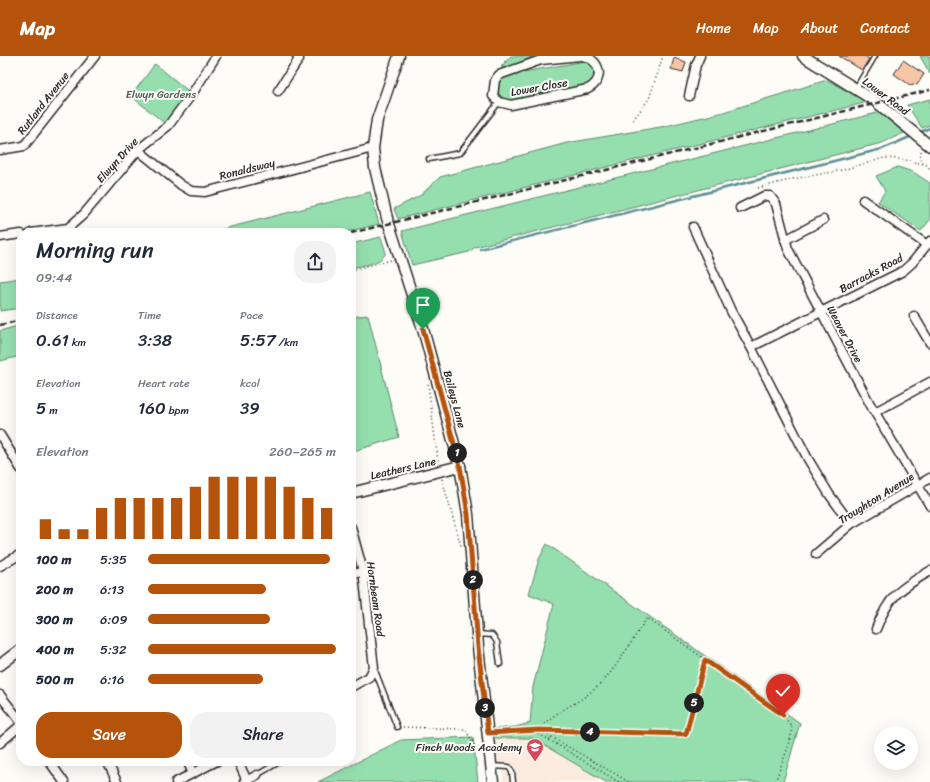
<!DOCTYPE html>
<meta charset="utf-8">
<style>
:root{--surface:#fff;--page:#f2f2f3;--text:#1f2937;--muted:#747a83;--accent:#b45309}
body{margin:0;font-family:Sriracha,sans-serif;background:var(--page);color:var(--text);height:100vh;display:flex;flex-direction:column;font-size:15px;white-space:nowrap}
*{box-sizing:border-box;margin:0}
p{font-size:13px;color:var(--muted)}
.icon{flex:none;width:22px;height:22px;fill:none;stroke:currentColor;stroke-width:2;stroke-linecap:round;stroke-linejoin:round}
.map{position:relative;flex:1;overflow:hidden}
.drawer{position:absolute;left:16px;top:172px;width:340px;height:538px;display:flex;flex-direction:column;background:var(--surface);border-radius:16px;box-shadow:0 4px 16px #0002}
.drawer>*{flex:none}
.controls{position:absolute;left:874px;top:670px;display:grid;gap:8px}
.controls a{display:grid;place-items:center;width:44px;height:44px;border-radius:50%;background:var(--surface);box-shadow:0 4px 16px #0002;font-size:20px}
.pin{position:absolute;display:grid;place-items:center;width:34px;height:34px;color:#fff;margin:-41px -17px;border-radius:50% 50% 50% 0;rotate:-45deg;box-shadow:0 0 4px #0007}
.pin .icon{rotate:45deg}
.km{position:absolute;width:20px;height:20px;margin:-10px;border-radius:50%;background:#222;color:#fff;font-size:11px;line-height:20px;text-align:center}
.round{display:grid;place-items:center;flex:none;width:42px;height:42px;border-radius:16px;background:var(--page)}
.overview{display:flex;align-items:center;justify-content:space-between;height:68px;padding:0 20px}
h1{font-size:22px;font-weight:600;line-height:30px}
.stats{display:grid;grid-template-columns:repeat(3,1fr);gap:6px;height:68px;padding:4px 20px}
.stats div{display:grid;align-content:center}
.stats b{font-size:17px;font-weight:600}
.stats small{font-size:11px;font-weight:400}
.stats p{font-size:11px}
.chart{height:112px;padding:8px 20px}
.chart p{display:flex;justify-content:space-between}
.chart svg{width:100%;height:72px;margin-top:4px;stroke:var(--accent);stroke-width:6}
.action{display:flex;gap:8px;margin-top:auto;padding:8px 20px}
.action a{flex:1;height:46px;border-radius:16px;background:var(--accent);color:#fff;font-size:16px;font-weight:600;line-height:46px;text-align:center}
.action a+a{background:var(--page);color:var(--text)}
ul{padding:0 20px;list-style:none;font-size:13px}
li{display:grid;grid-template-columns:64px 48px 1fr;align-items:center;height:30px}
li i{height:10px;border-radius:5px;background:var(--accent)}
header{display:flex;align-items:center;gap:24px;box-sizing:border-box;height:56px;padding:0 20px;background:var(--accent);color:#fff}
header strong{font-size:19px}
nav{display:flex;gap:22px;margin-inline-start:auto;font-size:14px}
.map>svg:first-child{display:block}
.built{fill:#fbecdf}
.green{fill:#95dfae;stroke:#60856c}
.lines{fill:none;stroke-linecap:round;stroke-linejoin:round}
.stream{stroke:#5f9095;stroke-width:2.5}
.building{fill:#f7c6a7;stroke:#2b2b2b}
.service-casing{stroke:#2b2b2b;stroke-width:7}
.minor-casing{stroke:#2b2b2b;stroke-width:11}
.tertiary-casing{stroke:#2b2b2b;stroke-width:13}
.path{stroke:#2b2b2b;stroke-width:1.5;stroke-dasharray:1 3;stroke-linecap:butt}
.service{stroke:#fdfcf7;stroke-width:4}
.minor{stroke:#fdfcf7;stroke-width:8}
.tertiary{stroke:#fdfcf7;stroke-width:10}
.rail{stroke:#2b2b2b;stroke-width:2.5;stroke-dasharray:6 3;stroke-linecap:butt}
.route-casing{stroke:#fff;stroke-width:8}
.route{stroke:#b45309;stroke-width:5}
.labels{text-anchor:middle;stroke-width:4;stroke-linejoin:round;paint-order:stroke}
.street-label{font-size:11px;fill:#2b2b2b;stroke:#fdfcf7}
.park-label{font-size:11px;fill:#4b6152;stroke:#fdfcf7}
.poi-label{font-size:11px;fill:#2b2b2b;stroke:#fdfcf7;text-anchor:end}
</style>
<header>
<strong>Map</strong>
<nav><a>Home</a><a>Map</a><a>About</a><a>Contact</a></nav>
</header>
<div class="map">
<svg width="930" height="726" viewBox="0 0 930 726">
<rect width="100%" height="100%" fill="#fdfcf7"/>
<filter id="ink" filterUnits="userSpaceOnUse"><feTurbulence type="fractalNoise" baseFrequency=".025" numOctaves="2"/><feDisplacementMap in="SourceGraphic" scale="8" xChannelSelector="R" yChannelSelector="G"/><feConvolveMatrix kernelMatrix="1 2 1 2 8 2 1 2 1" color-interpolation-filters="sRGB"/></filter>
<g filter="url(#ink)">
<path class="built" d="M496 682H532L606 726H503V714H498Z"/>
<g class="green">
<path d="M511 0H534L506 12 501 11Z"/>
<path d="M920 0H930V18Z"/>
<path d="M586 5 595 13 593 24 589 28 509 45C498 41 497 36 498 25L506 19Z"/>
<path d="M155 8 192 38 168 70 131 40Z"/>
<path d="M827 24 868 46 398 163 394 153 421 139 440 121 567 87 666 70 720 57Z"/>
<path d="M930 43V69L922 72 907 49Z"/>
<path d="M881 56 906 76 882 87 475 191 469 196 412 209 402 175Z"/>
<path d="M898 111 913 116 930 127V164L921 175 878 146 885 135 876 120Z"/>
<path d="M370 136 379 168 342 177H207Z"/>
<path d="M381 181 386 197C379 209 363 209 351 212V188Z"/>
<path d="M21 222V252L0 255V225Z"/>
<path d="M368 259 399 381 351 396V261Z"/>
<path d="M21 269V300L0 305V275Z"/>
<path d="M547 488 800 667 783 726H606L532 682H496L495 673 515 671 530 667 533 631 554 548 529 538 539 503Z"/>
<path d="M473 681 478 726H318L401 684Z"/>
</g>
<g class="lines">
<g class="stream">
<path d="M918 77 930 72"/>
<path d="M480 193 882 93 912 80"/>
</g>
</g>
<g class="building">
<path d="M839 0H865L869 3 862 14Z"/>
<path d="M674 2 686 6 683 16 671 13Z"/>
<path d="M903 4 924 18 917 29 913 28 910 29 894 18Z"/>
</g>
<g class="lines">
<g class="service-casing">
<g id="service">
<path d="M856 32 875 0"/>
<path d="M429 103 460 97 499 46"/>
<path d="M478 578 492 579 497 586 500 608"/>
<path d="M374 612 397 671"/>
<path d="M491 710 509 711 512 716 513 726"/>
<path d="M257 719 281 705"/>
</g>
</g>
<g class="minor-casing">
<g id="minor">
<path d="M580 0 541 4 499 19 495 24 493 40 499 46 511 49 588 33C605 24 601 4 583 0"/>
<path d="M278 35 299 3 297 0"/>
<path d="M689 40 696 9 700 0"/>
<path d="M0 94 24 90 95 0"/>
<path d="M138 94 181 129 191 135 205 136 373 92"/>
<path d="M863 144 927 189"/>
<path d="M740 152 764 140H770L776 148 788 193 870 348 930 450"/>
<path d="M693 171 731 255 751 291 808 403 829 438 851 468"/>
<path d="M31 177 68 172 84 158 138 94 168 70 192 38 216 0"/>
<path d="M0 181 21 178"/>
<path d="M785 184 823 164"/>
<path d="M914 260 930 287"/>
<path d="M751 291 903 215 912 207 930 185"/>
<path d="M875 356 930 326"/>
<path d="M0 379 21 413"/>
<path d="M351 471 363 515 374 612 369 621 351 631"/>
<path d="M816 498 851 468 930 422"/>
<path d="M0 510 21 498"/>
<path d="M351 519 363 515"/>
<path d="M876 573C889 539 900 533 930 515"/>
<path d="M0 639 21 666"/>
<path d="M0 687 21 669"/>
<path d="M49 705 64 726"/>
<path d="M107 705 117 726"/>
<path d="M187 705 193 717"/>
<path d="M238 705 247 725"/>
<path d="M176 726 217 705"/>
<path d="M244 726 257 719"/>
</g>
</g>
<g class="tertiary-casing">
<g id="tertiary">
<path d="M399 0 377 64 373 92 375 112 387 162 423 273 460 410 468 458 478 591 493 726"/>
<path d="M803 0 875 45 930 90"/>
<path d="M351 437 460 410"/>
<path d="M0 609 21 593"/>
</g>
</g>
<g class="path">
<path d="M502 9 510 0"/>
<path d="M633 64 649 43 663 0"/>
<path d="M921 95 920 102 930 113"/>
<path d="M758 132 793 123 843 114 884 102 900 103 924 108"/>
<path d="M351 214 392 204"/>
<path d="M428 328 438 405"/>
<path d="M442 423 461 490"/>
<path d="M403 671 465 673 480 699"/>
<path d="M539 674C553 656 574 650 591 636 612 621 632 584 647 562L783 659 792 671 790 686 775 726"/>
<path d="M541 675 629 726"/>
<path d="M496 677 539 674 686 678 705 603"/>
<path d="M519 677H535L541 679 619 726"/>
</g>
<use href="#service" class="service"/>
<use href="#minor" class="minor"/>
<use href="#tertiary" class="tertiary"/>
<g class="rail">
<path d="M351 177 930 34"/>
<path d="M0 269 21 264"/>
</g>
</g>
</g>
<g class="lines" filter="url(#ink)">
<g class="route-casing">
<path id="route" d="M423 273 460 410 468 458 478 591 488 677 539 674 686 678 705 604 783 659"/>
</g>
<use href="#route" class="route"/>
</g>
<defs>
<g id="school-pin" transform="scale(0.9)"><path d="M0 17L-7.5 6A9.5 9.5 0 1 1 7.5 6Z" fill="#d1495b" stroke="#fdfcf7"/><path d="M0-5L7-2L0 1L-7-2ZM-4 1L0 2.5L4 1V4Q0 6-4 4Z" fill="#fff"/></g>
</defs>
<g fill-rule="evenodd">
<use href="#school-pin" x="535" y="691"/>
</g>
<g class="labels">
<g class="street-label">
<text transform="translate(539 31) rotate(-10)" y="4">Lower Close</text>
<text transform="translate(886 40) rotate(37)" y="4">Lower Road</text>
<text transform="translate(43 47) rotate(-52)" y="4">Rutland Avenue</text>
<text transform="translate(117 104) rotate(-48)" y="4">Elwyn Drive</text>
<text transform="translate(247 113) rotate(-14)" y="4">Ronaldsway</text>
<text transform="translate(871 217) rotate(-28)" y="4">Barracks Road</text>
<text transform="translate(845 278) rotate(62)" y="4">Weaver Drive</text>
<text transform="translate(455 343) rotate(75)" y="4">Baileys Lane</text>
<text transform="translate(403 412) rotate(-13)" y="4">Leathers Lane</text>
<text transform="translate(876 442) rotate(-32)" y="4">Troughton Avenue</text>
<text transform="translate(376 543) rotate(82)" y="4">Hornbeam Road</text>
</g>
<g class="park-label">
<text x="161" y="42">Elwyn Gardens</text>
</g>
<g class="poi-label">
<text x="522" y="695">Finch Woods Academy</text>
</g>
</g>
</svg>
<div class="controls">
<a><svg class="icon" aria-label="layers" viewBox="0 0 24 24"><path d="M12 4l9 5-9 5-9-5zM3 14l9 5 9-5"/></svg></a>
</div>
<div class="pin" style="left:423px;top:273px;background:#1e9e55"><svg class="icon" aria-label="arrive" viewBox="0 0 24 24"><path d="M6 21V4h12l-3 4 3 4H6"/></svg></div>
<div class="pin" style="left:783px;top:659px;background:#d93025"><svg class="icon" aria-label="check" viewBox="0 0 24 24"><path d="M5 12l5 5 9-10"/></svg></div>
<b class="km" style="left:457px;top:397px">1</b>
<b class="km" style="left:473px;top:524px">2</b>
<b class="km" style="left:485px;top:652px">3</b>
<b class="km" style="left:590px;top:676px">4</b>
<b class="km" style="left:694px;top:647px">5</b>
<section class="drawer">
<div class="overview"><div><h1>Morning run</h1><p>09:44</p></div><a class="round"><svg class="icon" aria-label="share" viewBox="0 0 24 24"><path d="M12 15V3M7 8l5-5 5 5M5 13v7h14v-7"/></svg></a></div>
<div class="stats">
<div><p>Distance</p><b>0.61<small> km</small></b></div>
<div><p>Time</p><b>3:38</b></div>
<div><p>Pace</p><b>5:57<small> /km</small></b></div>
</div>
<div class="stats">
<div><p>Elevation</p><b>5<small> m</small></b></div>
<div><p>Heart rate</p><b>160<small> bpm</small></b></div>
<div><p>kcal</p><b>39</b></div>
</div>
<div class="chart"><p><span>Elevation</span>260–265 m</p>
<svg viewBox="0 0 160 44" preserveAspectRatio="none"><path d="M5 44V32M15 44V38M25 44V38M35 44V25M45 44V19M55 44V19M65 44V19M75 44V19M85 44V12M95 44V6M105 44V6M115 44V6M125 44V6M135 44V12M145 44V19M155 44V25"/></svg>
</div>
<ul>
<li><b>100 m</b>5:35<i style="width:97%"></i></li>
<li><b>200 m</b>6:13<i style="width:63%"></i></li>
<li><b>300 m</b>6:09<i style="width:65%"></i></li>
<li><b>400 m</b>5:32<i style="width:100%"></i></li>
<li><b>500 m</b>6:16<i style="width:61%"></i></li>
</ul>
<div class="action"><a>Save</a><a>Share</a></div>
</section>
</div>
